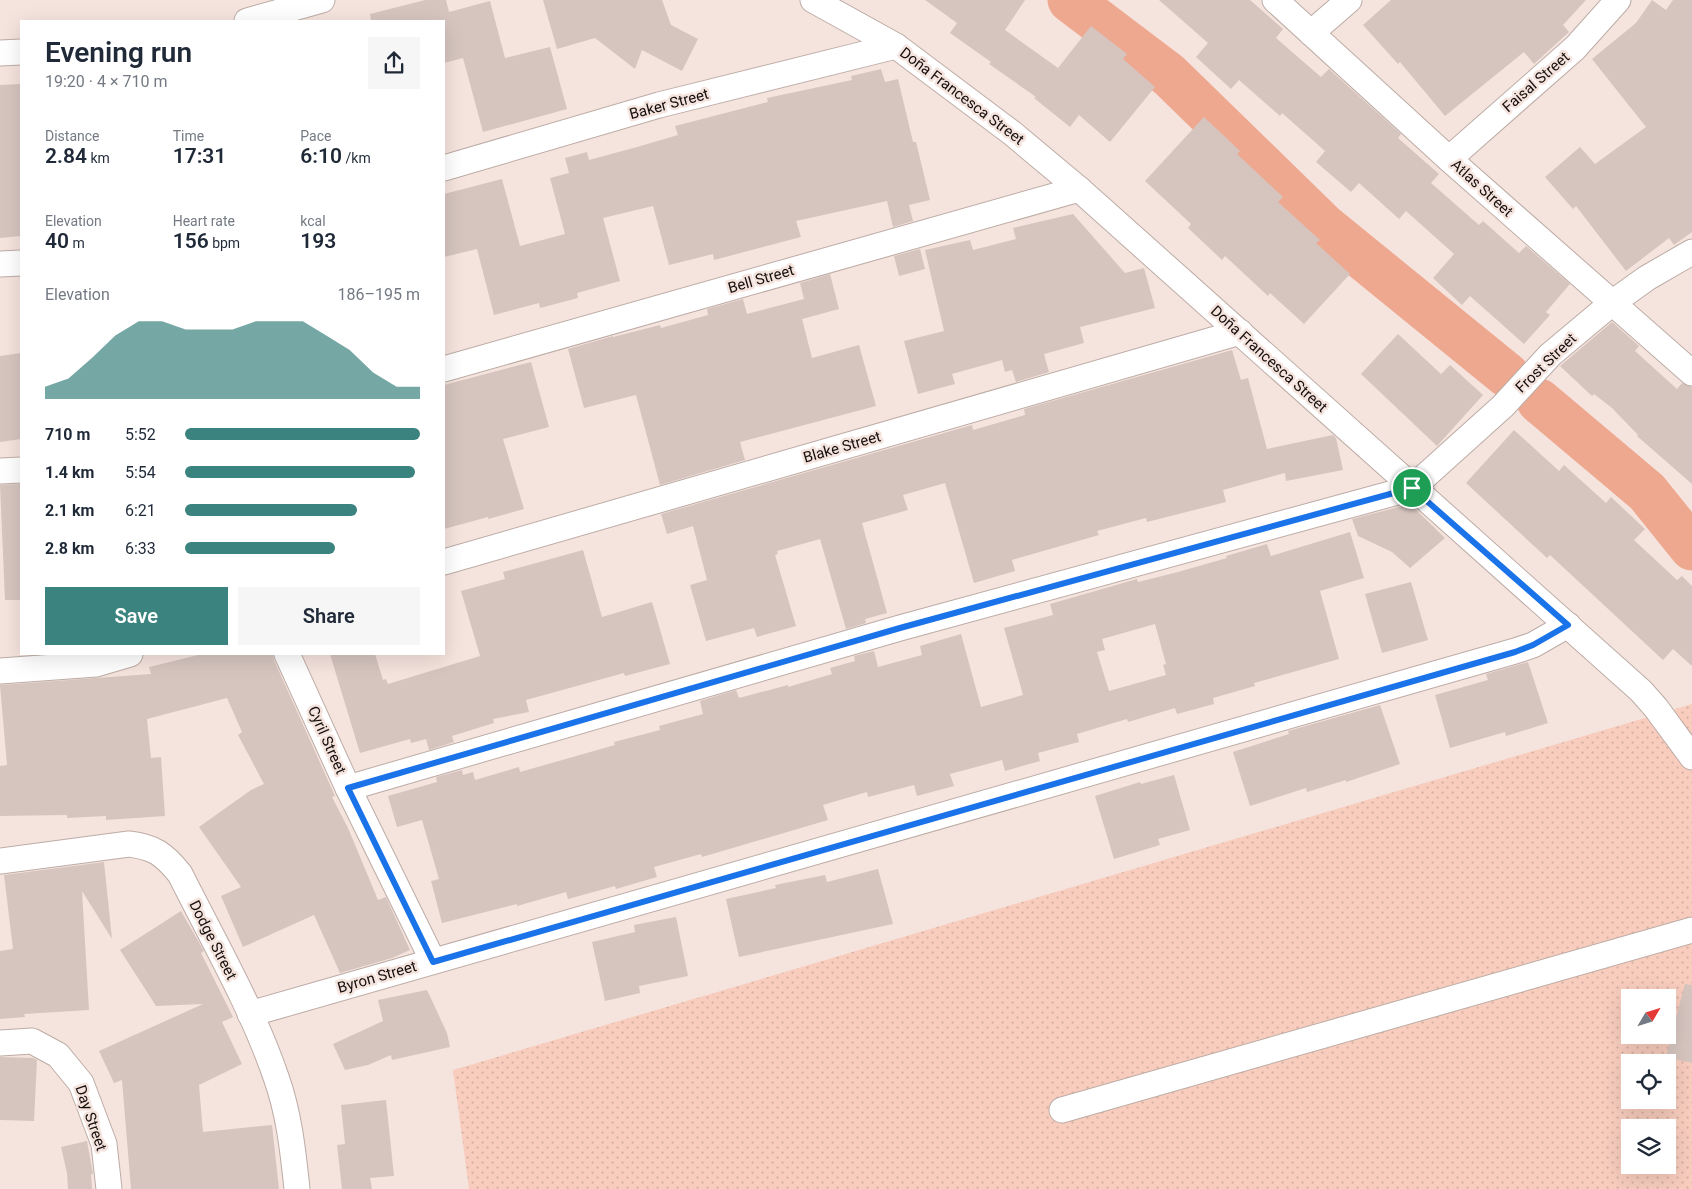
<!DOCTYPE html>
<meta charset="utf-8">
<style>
:root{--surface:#fff;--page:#f6f6f7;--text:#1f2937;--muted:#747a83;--accent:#3b837f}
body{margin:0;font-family:Roboto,sans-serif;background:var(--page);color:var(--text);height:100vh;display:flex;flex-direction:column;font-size:19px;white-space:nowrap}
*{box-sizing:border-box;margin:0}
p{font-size:16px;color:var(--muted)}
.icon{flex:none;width:28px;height:28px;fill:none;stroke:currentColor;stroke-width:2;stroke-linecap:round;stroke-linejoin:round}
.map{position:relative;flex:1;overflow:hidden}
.side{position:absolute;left:20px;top:20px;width:425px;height:635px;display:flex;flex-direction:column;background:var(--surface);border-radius:0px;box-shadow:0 5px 20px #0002}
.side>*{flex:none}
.needle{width:32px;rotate:52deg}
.tools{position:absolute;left:1621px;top:989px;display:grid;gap:10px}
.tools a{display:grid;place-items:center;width:55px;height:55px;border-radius:0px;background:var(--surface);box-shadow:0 5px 20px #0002;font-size:25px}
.pin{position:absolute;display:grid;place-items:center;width:42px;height:42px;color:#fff;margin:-21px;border:2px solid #fff;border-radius:50%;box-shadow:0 1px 5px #0007}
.round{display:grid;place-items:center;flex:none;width:52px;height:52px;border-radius:0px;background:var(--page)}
.summary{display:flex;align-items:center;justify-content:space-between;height:85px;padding:0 25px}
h1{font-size:28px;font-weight:600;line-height:38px}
.figures{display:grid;grid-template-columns:repeat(3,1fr);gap:8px;height:85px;padding:5px 25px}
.figures div{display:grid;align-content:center}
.figures b{font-size:21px;font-weight:600}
.figures small{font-size:14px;font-weight:400}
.figures p{font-size:14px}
.chart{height:140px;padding:10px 25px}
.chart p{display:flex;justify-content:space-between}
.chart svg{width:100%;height:90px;margin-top:5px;fill:var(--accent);opacity:.7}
.cta{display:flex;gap:10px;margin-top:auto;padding:10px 25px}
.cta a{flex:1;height:58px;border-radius:0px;background:var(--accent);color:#fff;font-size:20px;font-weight:600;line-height:58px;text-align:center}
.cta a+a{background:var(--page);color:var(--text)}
ul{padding:0 25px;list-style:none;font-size:16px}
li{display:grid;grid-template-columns:80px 60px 1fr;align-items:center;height:38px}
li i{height:12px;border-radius:6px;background:var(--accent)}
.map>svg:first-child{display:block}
.grass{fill:url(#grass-dots);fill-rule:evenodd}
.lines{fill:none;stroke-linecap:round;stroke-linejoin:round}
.river{stroke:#eea88f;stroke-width:45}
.building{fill:#d6c5bf;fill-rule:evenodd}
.street-casing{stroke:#bdaca6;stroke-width:27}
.street{stroke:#fff;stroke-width:25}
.route-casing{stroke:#fff;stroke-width:10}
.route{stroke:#1a73e8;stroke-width:6}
.labels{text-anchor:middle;stroke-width:5;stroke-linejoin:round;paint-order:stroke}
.street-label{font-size:15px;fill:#150f0d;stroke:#f5e3dd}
</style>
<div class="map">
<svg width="1692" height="1189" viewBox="0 0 1692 1189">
<defs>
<pattern id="grass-dots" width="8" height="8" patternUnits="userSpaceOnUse" patternTransform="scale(1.25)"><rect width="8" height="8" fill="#f8cdbe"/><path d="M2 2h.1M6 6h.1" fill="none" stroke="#d4afa2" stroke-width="1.8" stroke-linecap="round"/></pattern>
</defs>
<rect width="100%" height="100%" fill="#f5e3dd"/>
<path class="grass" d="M1692 704V1189H469L453 1070ZM1630 998H1668V1035H1630ZM1630 1062H1668V1100H1630ZM1630 1128H1668V1165H1630Z"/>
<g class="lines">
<g class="river">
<path d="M1070 0 1169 75 1325 227 1507 375"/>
<path d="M1539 401 1647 492 1692 548"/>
</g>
</g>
<g class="building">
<path d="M425 0H446L449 12 490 1 505 58 550 47 567 109 483 132 463 58 444 63V21H371L370 14Z"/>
<path d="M543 0H662L671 25 698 39 682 71 642 50 635 69 595 38 557 49Z"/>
<path d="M925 0H1025L1005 30 1058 68 1091 26 1127 54 1123 59 1155 87 1110 142 1079 115 1070 127 1034 98 1036 97 989 64 991 62 950 33 957 23Z"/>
<path d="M1159 0H1250L1283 29 1276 38 1321 77 1329 69 1401 134 1398 138 1439 174 1431 183 1479 225 1483 221 1519 253 1526 246 1570 284 1546 312 1550 315 1524 344 1470 296 1462 305 1433 278 1454 254 1406 211 1399 219 1359 183 1351 192 1316 162 1325 151 1282 113 1280 116 1239 80 1231 89 1196 57 1208 43Z"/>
<path d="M1391 0H1586L1563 25 1569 32 1534 64 1524 52 1445 116 1400 62 1398 64 1363 25Z"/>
<path d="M1652 0 1666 10 1673 0H1692V232L1674 245 1669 238 1626 271 1576 206 1573 209 1545 177 1580 147 1595 164 1646 127 1592 59 1636 23Z"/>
<path d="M881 69 885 82 898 79 913 142H916L930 200 909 205 913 221 893 227 887 201 796 221 801 237 714 260 713 254 669 265 653 206 603 218 620 281 577 293 578 298 540 308 539 303 494 315 477 249 444 257V194L502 179 520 246 565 234 550 178 569 173 565 158 587 152 589 160 637 147 678 135 675 126 768 102 767 98 852 80 851 76Z"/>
<path d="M21 84V236L0 238V85Z"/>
<path d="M1204 117 1240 151 1237 154 1283 197 1278 202 1320 240 1316 243 1350 274 1304 324 1270 293 1268 296 1225 256 1222 260 1188 228 1191 224 1145 181Z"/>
<path d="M1073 214 1125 273 1144 268 1155 308 1080 327 1084 343 1044 354 1049 372 1016 382 1012 370 1005 372 1002 360 952 374 955 384 918 394 904 341 944 331 925 250 970 240 973 250 1016 239 1013 228Z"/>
<path d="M920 249 925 269 899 276 894 256Z"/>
<path d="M830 274 839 309 802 319 812 358 859 345 876 406 740 442 745 460 660 485 636 395 584 408 568 349 613 336V337L660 325 661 328 708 315 707 309 743 299 747 314 804 299 800 283Z"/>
<path d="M1612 322 1639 346 1635 351 1677 389 1682 383 1692 387V484L1637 436 1638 435 1612 408 1594 394 1592 396 1560 366Z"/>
<path d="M1398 334 1441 374 1450 365 1483 395 1437 446 1361 374Z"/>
<path d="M1232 350 1241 380 1248 378 1267 449 1333 435 1336 438 1343 470 1286 481 1285 473 1223 490 1226 502 1147 522 1146 518 1097 531 1099 535 1012 560 1015 571 974 583 945 483 903 495 908 510 862 523 887 613 865 619 866 623 846 629 820 539 777 551 778 554 775 555 796 626 757 637 754 628 706 641 690 585 707 580 693 526 667 534 661 514 972 425 973 430 1025 415 1024 409Z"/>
<path d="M21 353V439L0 442V356Z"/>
<path d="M531 362 549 427 503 439 524 509 488 519V517L444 529V385Z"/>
<path d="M1514 430 1559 471 1564 465 1606 503 1611 497 1645 529 1634 540 1677 580 1682 576 1692 586V666L1673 649 1663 660 1550 555 1547 558 1466 483Z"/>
<path d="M21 484V600H5L0 485Z"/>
<path d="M1410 504 1445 538 1410 568 1392 552 1358 536 1352 519Z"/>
<path d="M1350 532 1364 578 1320 591 1339 659 1254 683 1255 686 1213 698 1214 704 1177 714 1175 708 1128 722 1127 719 1077 734 1079 742 1038 753 1040 761 1005 771 1002 760 950 774 954 786 917 796 914 785 868 797 867 792 823 805 828 820 702 857 701 854 654 867 657 877 616 889 615 886 568 899 566 892 517 906V904L442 923 431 881 439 879 422 820 397 827 388 796 437 782 436 777 462 770 463 775 473 772 475 780 519 767 520 772 615 745 614 742 660 730 659 726 703 714 700 701 736 690 739 698 788 685V687L832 674 830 668 855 661 854 656 874 651 878 667 922 655 920 646 961 634 981 707 1023 695 1004 628 1053 615 1050 604 1137 579 1138 582 1178 572 1227 558 1226 556 1267 544 1271 556ZM1155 624 1166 664 1163 665 1166 675 1109 691 1097 652 1105 650 1102 639Z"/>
<path d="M583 550 602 617 652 602 670 664 625 676 624 673 526 700 529 712 493 719 494 723 452 736 454 742 429 750 426 739 411 743 410 739 360 753 330 654H375L383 680 386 679 388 684 480 656 461 591 505 579 503 572Z"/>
<path d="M1411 582 1428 640 1382 653 1365 594Z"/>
<path d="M202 654H273L274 660 335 796 332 797 348 828 378 900 386 897 410 950 392 958 340 973 314 915 243 947 221 896 241 887 199 827 251 790 264 784 238 735 242 732 227 698 147 719 151 758 161 757 165 816 106 820V816L67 818V815L0 816V766L7 765 0 685 151 674 149 667Z"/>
<path d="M1528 662 1548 723 1506 736 1505 732 1450 748 1435 695 1488 680 1486 674Z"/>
<path d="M1380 705 1400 764 1346 782V780L1307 792 1306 788 1250 806 1233 752 1289 734 1288 731Z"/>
<path d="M1174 775 1190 830 1158 839 1160 845 1114 859 1095 796 1140 782 1141 784Z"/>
<path d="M104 862 112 939 82 891 89 1010 24 1014 25 1017 0 1019V951L13 949 4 875Z"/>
<path d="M878 869 893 924 739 957 726 899 776 888 775 885 825 875 827 882Z"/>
<path d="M181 911 204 951 201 953 233 1017 222 1022 242 1064 199 1085 203 1132 272 1125 279 1189H131L122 1080 114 1083 99 1051 203 1004 156 1006 120 950Z"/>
<path d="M676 917 688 976 639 986 640 993 605 1001 592 942 635 932 634 925Z"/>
<path d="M1685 984 1692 985V1063L1666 1057Z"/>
<path d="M427 990 447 1033 450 1047 392 1060 391 1055 368 1065 345 1070 333 1044 383 1021 378 1000Z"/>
<path d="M0 1057 33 1058 37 1060 34 1121 0 1120Z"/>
<path d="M386 1100 394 1176 370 1178 372 1189H342L337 1145 345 1144 341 1105Z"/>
<path d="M87 1141 93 1174H91L92 1189H68L67 1173 61 1147Z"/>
</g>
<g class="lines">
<g class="street-casing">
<g id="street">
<path d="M813 0 896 46 1012 133 1079 189 1641 691 1656 708 1692 757"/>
<path d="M1275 0 1449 159 1692 373"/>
<path d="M247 21 322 0"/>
<path d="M1311 33 1349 0"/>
<path d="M0 53 21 52"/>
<path d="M1449 159 1575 48 1618 0"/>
<path d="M444 168 659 105 896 46"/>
<path d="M0 264 21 263"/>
<path d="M444 369 1079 189"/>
<path d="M0 471 21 470"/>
<path d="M444 562 1240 332"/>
<path d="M287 654 348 788 433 961"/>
<path d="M0 671 96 664 130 654"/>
<path d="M348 788 900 628 1412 488 1503 406 1550 355 1612 303 1647 278 1692 252"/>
<path d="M0 861 129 844C154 847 164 854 180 874 213 940 252 1007 276 1077 289 1113 293 1151 297 1189"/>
<path d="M250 1014 1515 651 1533 645 1568 625"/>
<path d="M0 1043 32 1041 58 1055 81 1083 104 1144 109 1189"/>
<path d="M1062 1110 1692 930"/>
</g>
</g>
<use href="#street" class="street"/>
</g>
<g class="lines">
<g class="route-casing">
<path id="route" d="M1412 488 1568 625 1533 645 1515 652 433 962 348 788 900 628Z"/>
</g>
<use href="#route" class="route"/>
</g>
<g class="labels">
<g class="street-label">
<text transform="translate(1536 82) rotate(-41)" y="5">Faisal Street</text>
<text transform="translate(962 96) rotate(37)" y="5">Doña Francesca Street</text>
<text transform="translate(669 104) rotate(-15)" y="5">Baker Street</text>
<text transform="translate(1482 188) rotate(42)" y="5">Atlas Street</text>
<text transform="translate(761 279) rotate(-16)" y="5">Bell Street</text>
<text transform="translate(1269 359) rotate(42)" y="5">Doña Francesca Street</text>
<text transform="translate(1546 363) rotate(-44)" y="5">Frost Street</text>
<text transform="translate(842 447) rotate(-16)" y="5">Blake Street</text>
<text transform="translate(327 740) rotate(66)" y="5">Cyril Street</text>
<text transform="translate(213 940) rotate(63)" y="5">Dodge Street</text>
<text transform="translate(377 977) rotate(-16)" y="5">Byron Street</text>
<text transform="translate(91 1118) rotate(71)" y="5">Day Street</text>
</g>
</g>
</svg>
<div class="tools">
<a><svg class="needle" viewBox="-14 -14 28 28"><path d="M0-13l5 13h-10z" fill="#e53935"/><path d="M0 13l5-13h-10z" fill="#747a83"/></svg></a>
<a><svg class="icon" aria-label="locate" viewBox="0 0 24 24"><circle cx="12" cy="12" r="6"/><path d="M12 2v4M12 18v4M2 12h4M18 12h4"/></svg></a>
<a><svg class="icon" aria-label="layers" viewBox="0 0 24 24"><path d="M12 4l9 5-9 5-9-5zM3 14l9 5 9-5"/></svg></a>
</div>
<div class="pin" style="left:1412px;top:488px;background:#1e9e55"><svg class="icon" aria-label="arrive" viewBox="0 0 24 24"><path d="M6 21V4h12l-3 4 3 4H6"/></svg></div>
<section class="side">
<div class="summary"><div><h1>Evening run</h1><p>19:20 · 4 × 710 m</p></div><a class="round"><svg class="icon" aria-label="share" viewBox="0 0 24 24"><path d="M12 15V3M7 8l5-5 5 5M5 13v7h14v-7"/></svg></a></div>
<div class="figures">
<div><p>Distance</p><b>2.84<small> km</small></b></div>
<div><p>Time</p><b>17:31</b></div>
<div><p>Pace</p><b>6:10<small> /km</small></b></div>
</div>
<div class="figures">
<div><p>Elevation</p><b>40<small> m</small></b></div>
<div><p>Heart rate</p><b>156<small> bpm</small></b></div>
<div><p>kcal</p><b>193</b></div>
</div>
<div class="chart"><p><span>Elevation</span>186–195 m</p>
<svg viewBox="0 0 160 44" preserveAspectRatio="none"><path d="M0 44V38L10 34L20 24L30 13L40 6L50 6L60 10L70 10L80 10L90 6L100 6L110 6L120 13L130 20L140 31L150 38L160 38V44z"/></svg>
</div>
<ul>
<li><b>710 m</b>5:52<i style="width:100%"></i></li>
<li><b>1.4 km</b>5:54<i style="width:98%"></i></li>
<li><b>2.1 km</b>6:21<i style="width:73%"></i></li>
<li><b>2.8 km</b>6:33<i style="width:64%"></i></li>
</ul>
<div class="cta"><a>Save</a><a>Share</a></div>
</section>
</div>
